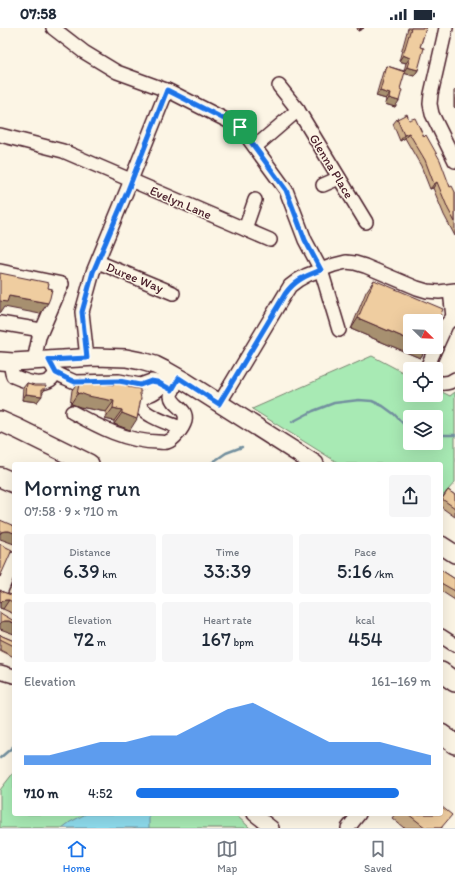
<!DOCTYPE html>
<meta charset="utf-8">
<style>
:root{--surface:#fff;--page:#f6f6f7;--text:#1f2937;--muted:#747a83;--line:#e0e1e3;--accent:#1a73e8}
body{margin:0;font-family:Itim,sans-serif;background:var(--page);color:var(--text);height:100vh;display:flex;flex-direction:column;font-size:15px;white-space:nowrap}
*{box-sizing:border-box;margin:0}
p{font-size:13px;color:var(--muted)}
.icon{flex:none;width:22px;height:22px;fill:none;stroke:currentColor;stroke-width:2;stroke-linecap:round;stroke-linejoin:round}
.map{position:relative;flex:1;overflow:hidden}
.drawer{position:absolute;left:12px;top:434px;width:431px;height:354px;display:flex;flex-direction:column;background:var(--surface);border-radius:4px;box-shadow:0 4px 16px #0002}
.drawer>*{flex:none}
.needle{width:26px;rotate:113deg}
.tools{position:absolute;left:403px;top:286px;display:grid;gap:8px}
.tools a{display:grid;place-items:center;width:40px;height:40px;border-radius:4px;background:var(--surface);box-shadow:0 4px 16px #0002;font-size:20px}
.pin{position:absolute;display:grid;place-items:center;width:34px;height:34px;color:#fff;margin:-17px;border-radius:8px;box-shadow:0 2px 6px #0006}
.round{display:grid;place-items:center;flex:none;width:42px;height:42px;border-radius:4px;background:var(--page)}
.head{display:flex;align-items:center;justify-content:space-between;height:68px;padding:0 12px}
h1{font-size:22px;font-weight:600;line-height:30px}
.metrics{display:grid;grid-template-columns:repeat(3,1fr);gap:6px;height:68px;padding:4px 12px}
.metrics div{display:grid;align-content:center;border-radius:4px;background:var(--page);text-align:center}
.metrics b{font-size:20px;font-weight:600}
.metrics small{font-size:11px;font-weight:400}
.metrics p{font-size:11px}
.chart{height:112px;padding:8px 12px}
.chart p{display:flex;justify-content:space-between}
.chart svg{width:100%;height:72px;margin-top:4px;fill:var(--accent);opacity:.7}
ul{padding:0 12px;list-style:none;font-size:13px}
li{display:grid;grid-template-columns:64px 48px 1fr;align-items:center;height:30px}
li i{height:10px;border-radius:5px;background:var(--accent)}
.status{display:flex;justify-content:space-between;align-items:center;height:28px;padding:0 20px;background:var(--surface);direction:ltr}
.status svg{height:11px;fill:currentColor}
.dock{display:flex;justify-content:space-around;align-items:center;height:56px;border-top:1px solid var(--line);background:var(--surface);font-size:11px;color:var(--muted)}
.dock a{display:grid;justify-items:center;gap:2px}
.dock .current{color:var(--accent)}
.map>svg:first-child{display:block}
.built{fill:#f8e9d0}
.green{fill:#a8eab4;stroke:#798470;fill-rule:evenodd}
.water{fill:#8edced;stroke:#73909f}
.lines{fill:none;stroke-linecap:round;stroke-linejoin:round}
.stream{stroke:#73909f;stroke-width:2.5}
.minor-casing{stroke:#4a1f2b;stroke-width:16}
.major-casing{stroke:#4a1f2b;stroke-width:20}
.highway-casing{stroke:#4a1f2b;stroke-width:22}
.minor{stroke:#fcf5e5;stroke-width:13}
.major{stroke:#fcf5e5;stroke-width:17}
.highway{stroke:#fcf5e5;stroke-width:19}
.wall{fill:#ceb08a;stroke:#4a1f2b}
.shaded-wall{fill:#a79070;stroke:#4a1f2b}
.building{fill:#efcda0;stroke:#4a1f2b}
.route-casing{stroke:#fff;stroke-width:8}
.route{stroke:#1a73e8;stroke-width:5}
.labels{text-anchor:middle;stroke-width:3;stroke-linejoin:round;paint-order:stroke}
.street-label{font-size:13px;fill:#4a1f2b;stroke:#fcf5e5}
</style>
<div class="status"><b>07:58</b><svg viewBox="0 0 49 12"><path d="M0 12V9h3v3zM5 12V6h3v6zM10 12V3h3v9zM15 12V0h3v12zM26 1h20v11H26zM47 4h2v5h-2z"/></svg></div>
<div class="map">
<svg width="455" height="800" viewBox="0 0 455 800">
<rect width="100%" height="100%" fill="#fcf5e5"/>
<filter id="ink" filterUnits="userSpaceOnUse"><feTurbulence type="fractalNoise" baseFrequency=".025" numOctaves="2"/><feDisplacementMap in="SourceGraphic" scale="8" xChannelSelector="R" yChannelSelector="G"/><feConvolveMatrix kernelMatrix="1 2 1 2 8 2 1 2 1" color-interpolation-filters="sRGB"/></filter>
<g filter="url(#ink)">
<path class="built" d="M0 503 14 509V630L0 624Z"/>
<g class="green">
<path d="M372 328 410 348V367H436V361L450 368 455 364V454L441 470V436H340L252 381ZM410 389H436V415H410Z"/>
<path d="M14 744V786H235L250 800H0V762Z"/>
</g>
<path class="water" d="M86 786H149V800H62L70 794Z"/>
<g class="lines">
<g class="stream">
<path d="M292 394 313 383 334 375 359 372 372 373 383 378 394 386 410 403"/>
<path d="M436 407H455"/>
<path d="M210 436 226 425 242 419"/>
<path d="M0 730 14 718"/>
</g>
<g class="minor-casing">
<g id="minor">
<path d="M53 0 84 24 117 44 169 63 240 99 286 162 305 212 321 242 339 302"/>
<path d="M446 0 431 66 430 76 432 86 455 133"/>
<path d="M279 58 298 82 366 194"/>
<path d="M0 107 63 123 270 212"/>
<path d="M255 119 298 82"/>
<path d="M323 157 339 150"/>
<path d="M245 201 255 172"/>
<path d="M98 234 173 265"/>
<path d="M0 243 62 256 39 309 34 333"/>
<path d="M450 263 453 289 455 292"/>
<path d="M0 295 41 302"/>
<path d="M436 319 446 297 453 289"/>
<path d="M87 330 82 284 93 244 127 162 167 62"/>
<path d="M49 333 56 345 66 350 75 354 119 353 140 357 151 353 157 354 173 362 176 355"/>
<path d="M10 334 12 345 13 348C24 353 40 359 50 352 53 350 54 347 56 345"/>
<path d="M427 341 429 335 436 319"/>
<path d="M436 354C443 356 449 356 455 351"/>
<path d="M163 357C160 360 157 363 153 365 149 367 142 369 140 373 135 385 173 397 181 400"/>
<path d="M219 376 285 266 290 258 298 252 307 247 334 237 346 234 355 235 365 238 417 260 427 263 439 264 455 262"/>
<path d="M72 384C99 399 127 414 158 414 161 414 165 415 167 414 174 412 183 400 185 393 188 380 172 378 171 368 171 366 172 364 173 362"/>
<path d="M0 565 14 531"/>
<path d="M441 608 455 617"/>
<path d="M0 644 14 648"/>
<path d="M254 786 272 800"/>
<path d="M348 800 359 786"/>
</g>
</g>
<g class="major-casing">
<g id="major">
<path d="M0 333 13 334 96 329 126 330 141 333 155 337 165 342 186 354 315 436"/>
<path d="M441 517 455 526"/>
</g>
</g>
<g class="highway-casing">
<g id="highway">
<path d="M0 393 18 401 89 436"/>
<path d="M0 449 14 455"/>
<path d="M441 644 455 654"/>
<path d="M441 706 455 716"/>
</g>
</g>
<use href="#minor" class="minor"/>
<use href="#major" class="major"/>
<use href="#highway" class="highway"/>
</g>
<g class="wall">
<path d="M357 0H364L358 3Z"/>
<path d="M408 0H426L420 19 418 42 414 48 404 45 395 79 385 76 386 71 376 68 383 44 387 38 404 43 406 35 399 33Z"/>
<path d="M455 62V80L454 79V63Z"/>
<path d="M397 91 409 92 424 109 450 159 455 164V208L444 187 433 160 430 161 421 138 405 110 400 113 393 96Z"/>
<path d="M374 252 428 319 420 330 351 301 366 264Z"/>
<path d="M80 351 113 357 115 354 128 359 130 402 114 396V393L105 391 106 384 80 379 72 376 70 377 72 362Z"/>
<path d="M27 355 45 361 37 374 22 372 23 360Z"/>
<path d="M448 462 455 467V489L441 479V472Z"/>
<path d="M441 542 455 551V572L441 563Z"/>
<path d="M14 552V562L11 560Z"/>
<path d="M0 562 3 564 14 568V586L3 581 0 580Z"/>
<path d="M0 606 2 608 14 613V629L0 622Z"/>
<path d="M395 786H441L442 800H404L392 790Z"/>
</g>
<g class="shaded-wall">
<path d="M361 0H364L358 3Z"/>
<path d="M403 27 410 30 406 35 399 33Z"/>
<path d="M407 39 418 42 414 48 403 45Z"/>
<path d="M380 63 390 66 386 71 376 68Z"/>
<path d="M389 70 399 73 395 79 385 76Z"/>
<path d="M409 105 405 110 400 113 404 107Z"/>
<path d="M437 154 433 160 430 161 434 156Z"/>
<path d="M9 268 48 275 40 286 4 279 0 285V273Z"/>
<path d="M358 290 410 312V319H428L420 330 351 301Z"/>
<path d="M80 365 114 373 106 384 80 379 72 376 70 377 77 366Z"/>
<path d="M26 366 42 368 37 374 22 372Z"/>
<path d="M113 380 122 382 114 393 105 391Z"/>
<path d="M122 385 137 391 130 402 114 396Z"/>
<path d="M5 503H9L14 505V516L3 512 0 511V506L1 504Z"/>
<path d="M6 572H9L3 581 0 580V575L2 573Z"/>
<path d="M5 593H9L14 595V606L3 602 0 601V596L1 594Z"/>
</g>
<g class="building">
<path d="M411 0H426L420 19 424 20 418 42 407 39 410 30 403 27Z"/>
<path d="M387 38 405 44 400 61 402 62 399 73 389 70 390 66 380 63Z"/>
<path d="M407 86 409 92 415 90 424 109 426 107 440 132 450 159 452 158 455 164V194L448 181 437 154 434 156 425 132 409 105 404 107 397 91Z"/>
<path d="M0 245 49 255 48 260 52 261 50 270 48 275 9 268 7 274 0 273Z"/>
<path d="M374 252 443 281 436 299V293H410V312L358 290Z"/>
<path d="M80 351 114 357 115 354 128 357V359L140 361V366L141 370 137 391 122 385V382L113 380 114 373 88 368 80 365 77 366Z"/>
<path d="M27 355 35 357H46L45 361H42V368L26 366Z"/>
<path d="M448 462 455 467V480L442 471Z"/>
<path d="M0 492 14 498V505L9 503H5L1 504 0 506Z"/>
<path d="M0 516 12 522 0 549Z"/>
<path d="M441 542 455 551V563L441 555Z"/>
<path d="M0 562 3 564 14 568V575L9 572H6L2 573 0 575Z"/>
<path d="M0 584 2 586 14 593V595L9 593H5L1 594 0 596Z"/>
<path d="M0 606 2 608 14 613V618L0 611Z"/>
<path d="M441 778 452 787 441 800H426L408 786H441Z"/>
</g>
</g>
<g class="lines" filter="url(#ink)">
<g class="route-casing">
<path id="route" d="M167 62 240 99 286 162 305 212 321 242C305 248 295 252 285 266L219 376 179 350 172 362 157 354 151 353 140 357 119 353 75 354 66 350 56 345 49 332 87 330 82 284 93 244 128 162Z"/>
</g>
<use href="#route" class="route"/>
</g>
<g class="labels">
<g class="street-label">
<text transform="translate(332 138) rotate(59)" y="5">Glenna Place</text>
<text transform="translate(181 174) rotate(23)" y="5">Evelyn Lane</text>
<text transform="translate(135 249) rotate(22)" y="5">Duree Way</text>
</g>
</g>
</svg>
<div class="tools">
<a><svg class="needle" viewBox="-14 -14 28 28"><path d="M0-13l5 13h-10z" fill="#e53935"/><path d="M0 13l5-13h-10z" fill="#747a83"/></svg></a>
<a><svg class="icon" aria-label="locate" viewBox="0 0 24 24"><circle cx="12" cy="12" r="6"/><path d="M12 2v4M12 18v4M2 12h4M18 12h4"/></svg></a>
<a><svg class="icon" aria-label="layers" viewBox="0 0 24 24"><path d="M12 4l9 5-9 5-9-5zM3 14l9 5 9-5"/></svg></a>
</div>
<div class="pin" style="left:240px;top:99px;background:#1e9e55"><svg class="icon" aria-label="arrive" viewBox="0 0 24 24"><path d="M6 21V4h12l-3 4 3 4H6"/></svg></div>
<section class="drawer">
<div class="head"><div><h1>Morning run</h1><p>07:58 · 9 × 710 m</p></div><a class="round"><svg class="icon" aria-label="share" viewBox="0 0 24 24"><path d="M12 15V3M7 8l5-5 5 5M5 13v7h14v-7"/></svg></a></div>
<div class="metrics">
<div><p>Distance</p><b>6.39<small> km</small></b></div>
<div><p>Time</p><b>33:39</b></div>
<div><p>Pace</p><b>5:16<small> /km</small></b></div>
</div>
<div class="metrics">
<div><p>Elevation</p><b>72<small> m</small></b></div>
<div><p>Heart rate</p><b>167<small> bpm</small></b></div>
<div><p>kcal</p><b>454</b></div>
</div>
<div class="chart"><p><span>Elevation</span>161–169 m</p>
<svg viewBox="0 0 160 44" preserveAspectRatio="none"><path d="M0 44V38L10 38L20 34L30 30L40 30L50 26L60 26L70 18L80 10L90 6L100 14L110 22L120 30L130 30L140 30L150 34L160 38V44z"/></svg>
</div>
<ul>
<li><b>710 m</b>4:52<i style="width:89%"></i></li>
</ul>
</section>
</div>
<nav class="dock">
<a class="current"><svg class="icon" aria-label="home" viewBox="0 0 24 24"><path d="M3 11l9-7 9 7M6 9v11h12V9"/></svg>Home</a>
<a><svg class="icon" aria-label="map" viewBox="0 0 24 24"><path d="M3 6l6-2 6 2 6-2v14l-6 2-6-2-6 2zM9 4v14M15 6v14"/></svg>Map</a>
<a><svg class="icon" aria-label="saved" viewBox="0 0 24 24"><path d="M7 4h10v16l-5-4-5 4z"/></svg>Saved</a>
</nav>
